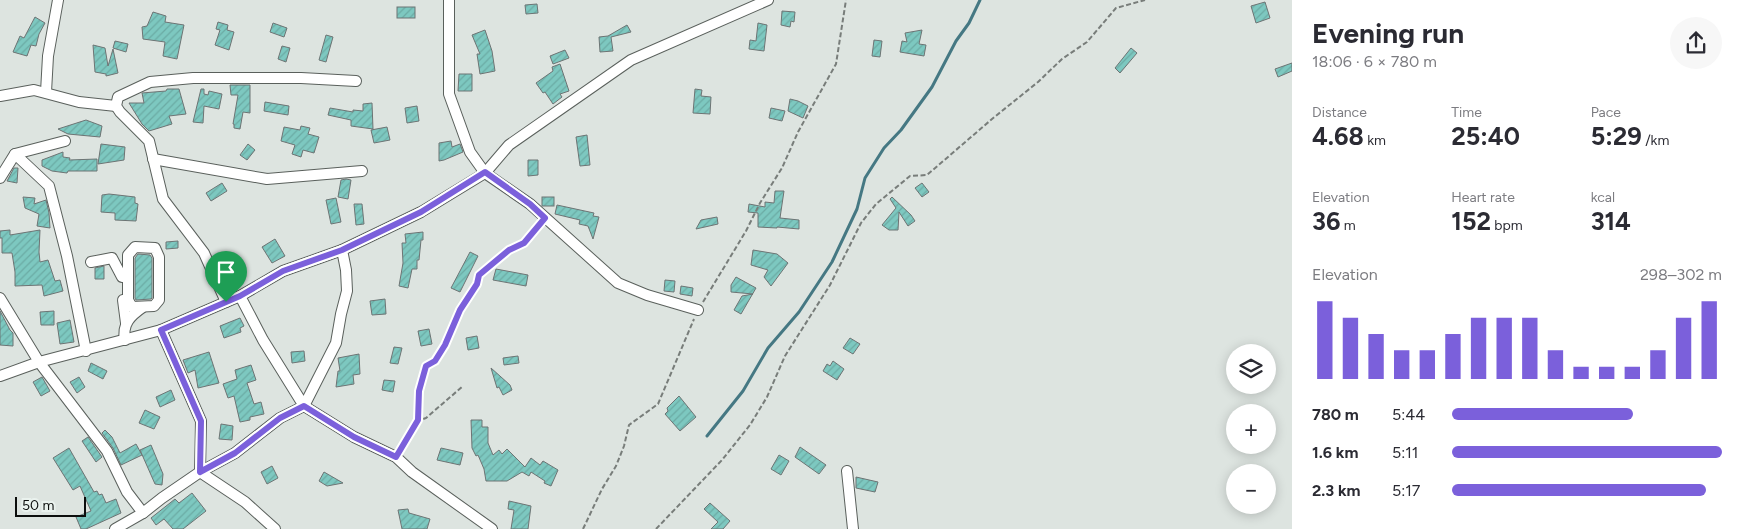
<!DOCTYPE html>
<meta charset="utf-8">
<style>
:root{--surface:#fff;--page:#f7f7f7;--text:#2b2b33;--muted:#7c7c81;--accent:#7b60db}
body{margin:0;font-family:Figtree,sans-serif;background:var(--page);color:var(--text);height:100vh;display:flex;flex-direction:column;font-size:19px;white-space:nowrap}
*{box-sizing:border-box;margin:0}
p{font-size:16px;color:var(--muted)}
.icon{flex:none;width:28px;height:28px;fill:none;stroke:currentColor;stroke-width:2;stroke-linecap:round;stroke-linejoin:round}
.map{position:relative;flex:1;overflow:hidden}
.panel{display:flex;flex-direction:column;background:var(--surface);width:450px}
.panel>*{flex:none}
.controls{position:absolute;left:1226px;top:344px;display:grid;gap:10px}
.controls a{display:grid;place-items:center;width:50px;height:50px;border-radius:50%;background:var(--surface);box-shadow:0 2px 12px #0003;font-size:25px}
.scale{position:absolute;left:15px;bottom:12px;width:71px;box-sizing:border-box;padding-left:5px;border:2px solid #0c0e0d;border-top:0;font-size:14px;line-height:18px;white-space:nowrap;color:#0c0e0d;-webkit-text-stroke:4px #eaf2ee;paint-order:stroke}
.pin{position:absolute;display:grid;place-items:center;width:42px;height:42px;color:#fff;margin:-51px -21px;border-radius:50% 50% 50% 0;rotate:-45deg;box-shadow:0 0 5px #0007}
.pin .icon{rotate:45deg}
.round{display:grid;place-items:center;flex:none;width:52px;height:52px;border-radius:26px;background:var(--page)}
.headline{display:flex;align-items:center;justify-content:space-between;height:85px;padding:0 20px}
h1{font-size:28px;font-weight:700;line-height:38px}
.figures{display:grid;grid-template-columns:repeat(3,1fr);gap:8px;height:85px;padding:5px 20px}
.figures div{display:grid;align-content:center}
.figures b{font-size:25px;font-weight:700}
.figures small{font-size:14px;font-weight:400}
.figures p{font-size:14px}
.chart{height:140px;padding:10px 20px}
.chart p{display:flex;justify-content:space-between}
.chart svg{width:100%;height:90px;margin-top:5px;stroke:var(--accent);stroke-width:6}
ul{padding:0 20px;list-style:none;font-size:16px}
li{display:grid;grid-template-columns:80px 60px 1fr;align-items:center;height:38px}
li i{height:12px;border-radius:6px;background:var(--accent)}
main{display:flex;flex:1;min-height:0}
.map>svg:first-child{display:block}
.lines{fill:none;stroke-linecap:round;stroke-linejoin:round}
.stream{stroke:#457883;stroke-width:3}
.building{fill:url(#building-hatch);stroke:#6d7474}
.minor-casing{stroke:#5a605c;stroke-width:12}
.path{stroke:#787d7a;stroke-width:2;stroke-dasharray:5 2.5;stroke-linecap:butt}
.minor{stroke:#fff;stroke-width:10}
.route-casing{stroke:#fff;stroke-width:10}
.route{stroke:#7b60db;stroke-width:6}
</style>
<main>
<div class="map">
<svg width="1292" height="529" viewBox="0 0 1292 529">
<defs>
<pattern id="building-hatch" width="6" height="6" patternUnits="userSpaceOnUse" patternTransform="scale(1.25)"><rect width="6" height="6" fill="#7dc8c0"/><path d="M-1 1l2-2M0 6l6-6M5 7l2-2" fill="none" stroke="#6baba4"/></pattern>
</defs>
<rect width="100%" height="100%" fill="#dde4e0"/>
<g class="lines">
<path class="stream" d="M707 436 743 391 768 348 799 312 832 262 857 209 865 178 884 148 901 130 932 87 956 41 969 23 980 0"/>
</g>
<g class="building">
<path d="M1265 2 1270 18 1256 23 1251 6Z"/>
<path d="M537 4 538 13 526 14 525 5Z"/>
<rect x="397" y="7" width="18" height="11"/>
<path d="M782 11 795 12 794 22 791 21 790 27 781 25Z"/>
<path d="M153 12 166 16 165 22 184 25 177 59 163 56 165 42 143 39 142 27 147 26Z"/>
<path d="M35 17 45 23 39 34 36 46 31 45 27 56 13 52 20 36 24 38Z"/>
<path d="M218 22 228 25 227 30 234 32 229 50 215 45 220 30 216 29Z"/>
<path d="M273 23 287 28 284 37 270 32Z"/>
<path d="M758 23 767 25 764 51 749 49 750 40 756 41Z"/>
<path d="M627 25 631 32 611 37 613 51 600 52 599 37 608 36Z"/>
<path d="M485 30 492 51 495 71 480 74 477 54H480L472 35Z"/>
<path d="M922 30 919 44 926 45 924 56 900 52 902 41 907 42 905 33Z"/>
<path d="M326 35 333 37 326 62 319 60Z"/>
<path d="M874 40 882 41 880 57 872 56Z"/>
<path d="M115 41 128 44 126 52 113 48Z"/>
<path d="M93 45 105 48 108 66 113 49 118 73 106 76V74L95 72Z"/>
<path d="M282 46 290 48 286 62 278 59Z"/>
<path d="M1131 48 1137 53 1120 73 1115 68Z"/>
<path d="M565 50 569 58 553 64 550 56Z"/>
<path d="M1292 63V71L1278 77 1275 69Z"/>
<path d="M560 64 569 91 560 94 562 97 553 104 545 92 543 93 536 83 553 71 552 67Z"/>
<path d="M459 74H472V91H458Z"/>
<path d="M230 85H250V113L243 112 240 129 234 128V124H233L238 95H231Z"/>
<path d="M167 89H179L186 114 169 116 172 124 149 131 142 124 129 103H144L142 93 166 91Z"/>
<path d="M201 89H204V94L208 95 209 91 222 94 219 109 204 106 203 123 193 122Z"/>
<path d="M695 89 702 90 701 96 711 97 710 114 693 113Z"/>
<path d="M790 99 798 101 808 106 803 118 788 111Z"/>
<path d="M265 102 289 106 288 115 264 111Z"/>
<path d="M372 103 373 129 351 126V120L328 115 330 108 353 112V110L363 111V104Z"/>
<path d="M417 106 419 121 407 123 405 108Z"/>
<path d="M771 108 785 111 782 121 769 118Z"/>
<path d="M86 120 102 126 100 137 68 134 58 129Z"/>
<path d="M301 126 310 128 308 134 319 137 314 153 303 150 301 157 292 154 295 145 281 141 284 127 300 130Z"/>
<path d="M387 127 390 140 374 143 371 130Z"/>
<path d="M587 135 590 165 580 166 576 137Z"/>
<path d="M451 141 452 147 460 144 463 152 444 160 439 161V143Z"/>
<path d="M101 144 125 147 124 160 98 164Z"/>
<path d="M248 144 255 150 247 160 240 155Z"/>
<path d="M63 152V157L70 158 69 160 97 159V171H68L67 173 52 171 42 166V160Z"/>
<path d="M528 160H538V175L528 176Z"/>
<path d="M14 168H18L17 183 7 181Z"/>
<path d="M346 179 351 180 348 199 338 197 341 180Z"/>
<path d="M222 183 227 191 211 201 206 193Z"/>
<path d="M922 183 929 192 922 197 915 188Z"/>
<path d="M775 191H784L780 218 799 220V229L777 227V228L758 227V213L748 212 749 204 765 207V202L774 203Z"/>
<path d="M109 194 135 197V203L138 204 136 221 115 220V213L101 212 102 195Z"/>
<path d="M23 197 35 198 34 204 46 200 49 213 50 228 37 226 39 214 25 208Z"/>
<rect x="542" y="197" width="12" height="9"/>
<path d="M892 197 911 215 915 221 908 226 899 212 898 230H889L882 225 896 208 890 199Z"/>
<path d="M336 198 341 222 331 224 326 200Z"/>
<path d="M354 204H362L364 224 356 225Z"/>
<path d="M557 205 594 213 593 216 599 217 593 239 588 226 579 224 580 220 555 214Z"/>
<path d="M717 217 718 224 696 229 701 220Z"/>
<path d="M10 230V235L40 230 39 252 40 262 48 260 55 281 60 280 63 291 44 296 42 285 15 286V272L12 253H2V238H0V231Z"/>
<path d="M423 232V240H421L419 260H417V269H412L408 288 399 286 403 263 402 243H406L405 234Z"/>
<path d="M275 239 285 256 272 263 262 247Z"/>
<path d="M178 241V248L166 249V242Z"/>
<path d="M753 250 777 254 788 263 771 286 764 277 768 270 751 265Z"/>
<path d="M470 252 478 256 460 292 451 288Z"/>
<path d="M138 254 150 255 152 258V298L151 299 136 300 135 298V258Z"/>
<path d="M104 266V279H95V268Z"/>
<path d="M496 269 528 275 526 286 493 280Z"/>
<path d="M736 277 756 288 741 314 734 310 742 296 753 294 731 292V285Z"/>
<path d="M665 280 675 281 674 292 664 291Z"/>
<path d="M681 286 693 288 692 296 680 294Z"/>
<path d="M385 299 386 314 372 315 370 301Z"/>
<path d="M0 311 10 330 13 333V346L0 345Z"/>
<path d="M54 311V325H41L40 312Z"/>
<path d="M240 318 244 326 240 328 241 332 224 338 220 326Z"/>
<path d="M70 320 74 342 60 344 57 323Z"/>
<path d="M429 329 432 344 421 346 418 331Z"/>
<path d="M477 336 479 348 468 350 466 338Z"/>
<path d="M850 338 860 344 853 354 843 348Z"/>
<path d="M394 347 402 348 398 364 390 363Z"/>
<path d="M304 351 305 361 292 363 291 352Z"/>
<path d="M209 352 219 383 198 388 195 370 188 373 183 360Z"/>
<path d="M359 354 360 374 353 375 354 384 336 387 338 371H340L338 358Z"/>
<path d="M518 356 519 363 504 365 503 358Z"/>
<path d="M833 361 844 369 837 380 823 371 827 364 830 366Z"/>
<path d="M91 363 107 371 103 379 88 371Z"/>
<path d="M251 365 256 380 247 383 254 404 261 402 264 414 250 417V420L240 422 234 396 228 398 223 384 237 379 235 370Z"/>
<path d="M491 368 510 385 512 390 503 395 499 387 497 388Z"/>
<path d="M42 377 50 391 41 396 33 382Z"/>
<path d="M79 377 85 387 77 393 70 382Z"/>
<path d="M384 380 395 381 393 392 382 390Z"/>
<path d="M171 390 175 400 160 407 156 397Z"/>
<path d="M679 396 696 417 680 431 665 414 668 411 667 408Z"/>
<path d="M145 410 160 417 154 429 139 423Z"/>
<path d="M471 420H482V427H488V443L493 455 499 450 502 454 507 449 525 467 531 458 540 465 543 461 558 470 551 486 544 483 545 481 531 472 529 476 522 472 507 481H486L484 469 478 455 476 456 472 448Z"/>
<path d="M221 424 233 426 232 440 219 439Z"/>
<path d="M105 430 112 437 120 453 136 444 142 455 121 465 113 448 102 433Z"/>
<path d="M88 437 102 457 96 462 82 441Z"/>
<path d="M151 445 163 474 162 485 155 484 140 450Z"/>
<path d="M800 447 826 465 819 474 795 457Z"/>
<path d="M69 448 94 492 97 491 99 495 102 494 106 503 116 499 121 513 86 529H81L76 517 91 511 80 486 73 490 53 458Z"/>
<path d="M441 448 463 453 460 465 437 460Z"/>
<path d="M779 455 789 461 781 475 771 469Z"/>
<path d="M272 466 278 478 267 484 261 472Z"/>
<path d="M324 472 343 483 327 486 319 481Z"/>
<path d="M856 477 878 482 875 492 856 488Z"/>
<path d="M192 493 206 511 183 529H173L164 519 156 525 151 518 175 499 179 503Z"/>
<path d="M509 501 531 506 528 529H511L514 510 508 509Z"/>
<path d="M710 503 730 521 723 529H711L718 522 704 509Z"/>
<path d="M408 509 409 513 430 519 427 529H402L398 510Z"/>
</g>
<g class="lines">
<g class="minor-casing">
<g id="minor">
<path d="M449 0V94L470 152 485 173 530 204 618 283 647 295 698 310"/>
<path d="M46 92 48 56 58 0"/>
<path d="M0 96 34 90 79 102 116 106"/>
<path d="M15 154 49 186 67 256 86 351"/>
<path d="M153 159 267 179 362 171"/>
<path d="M0 178 15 154 65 141"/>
<path d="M135 247 155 248 159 257V300L154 306 132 307 128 300V255Z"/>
<path d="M91 262 112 258 122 277H128"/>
<path d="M240 296 263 340 304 406"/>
<path d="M0 298 39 362 0 376"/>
<path d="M226 302 204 253 163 199 149 141 120 112 116 106 118 97 150 82 193 78H301L356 81"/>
<path d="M126 323 123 300H128"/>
<path d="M161 330 201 421 200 472 245 502 275 529"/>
<path d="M125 340C122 324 130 316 143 307"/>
<path d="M304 406 336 343 341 314 347 291 346 270 342 250"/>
<path d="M847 471 853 529"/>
<path d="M143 513 127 492 107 451 39 362 161 330 240 296 283 271 342 250 421 212 485 173 509 145 631 60 768 0"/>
<path d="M115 529 143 513 162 498 200 472 235 453 280 418 304 406 354 437 396 457 412 472 492 529"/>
</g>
</g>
<g class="path">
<path d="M703 302 746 231 760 203 782 168 798 132 836 64 846 0"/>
<path d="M418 421 419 391 426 366 435 361 445 345 460 310 477 284 479 275 509 250 524 243 540 225"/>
<path d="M401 448 418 421 426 418 463 386"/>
<path d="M583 529 602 489 616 466 624 446 629 425 658 404 694 319"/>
<path d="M656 529 722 460 750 425 767 397 785 356 830 285 861 223 876 204 910 176 927 175 992 119 1038 82 1062 59 1087 42 1116 8 1145 0"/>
</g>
<use href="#minor" class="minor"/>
</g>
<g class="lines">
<g class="route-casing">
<path id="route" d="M485 172 530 204 545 218 524 243 509 250 479 275 477 284 460 310 445 345 435 361 426 366 419 391 418 420 396 457 354 437 304 406 280 418 235 453 200 472 201 421 161 330 240 296 283 271 342 250 421 212Z"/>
</g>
<use href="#route" class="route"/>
</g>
</svg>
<div class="controls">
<a><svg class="icon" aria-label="layers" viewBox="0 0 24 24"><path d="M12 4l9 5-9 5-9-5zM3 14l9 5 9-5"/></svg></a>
<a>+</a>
<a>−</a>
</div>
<div class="scale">50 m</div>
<div class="pin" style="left:226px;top:302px;background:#1e9e55"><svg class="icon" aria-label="arrive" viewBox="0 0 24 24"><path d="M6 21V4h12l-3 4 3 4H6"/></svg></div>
</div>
<section class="panel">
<div class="headline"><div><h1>Evening run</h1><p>18:06 · 6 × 780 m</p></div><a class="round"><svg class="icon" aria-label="share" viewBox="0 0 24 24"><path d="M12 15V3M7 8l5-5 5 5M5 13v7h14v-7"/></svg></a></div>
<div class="figures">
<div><p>Distance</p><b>4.68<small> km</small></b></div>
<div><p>Time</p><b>25:40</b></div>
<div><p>Pace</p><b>5:29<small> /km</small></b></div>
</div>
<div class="figures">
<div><p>Elevation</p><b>36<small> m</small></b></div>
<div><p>Heart rate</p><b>152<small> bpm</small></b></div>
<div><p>kcal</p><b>314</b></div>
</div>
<div class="chart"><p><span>Elevation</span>298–302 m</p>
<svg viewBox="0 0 160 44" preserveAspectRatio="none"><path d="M5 44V6M15 44V14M25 44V22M35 44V30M45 44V30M55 44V22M65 44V14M75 44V14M85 44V14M95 44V30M105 44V38M115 44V38M125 44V38M135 44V30M145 44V14M155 44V6"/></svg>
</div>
<ul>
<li><b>780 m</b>5:44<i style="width:67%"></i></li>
<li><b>1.6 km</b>5:11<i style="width:100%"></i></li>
<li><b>2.3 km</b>5:17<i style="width:94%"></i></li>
</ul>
</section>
</main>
